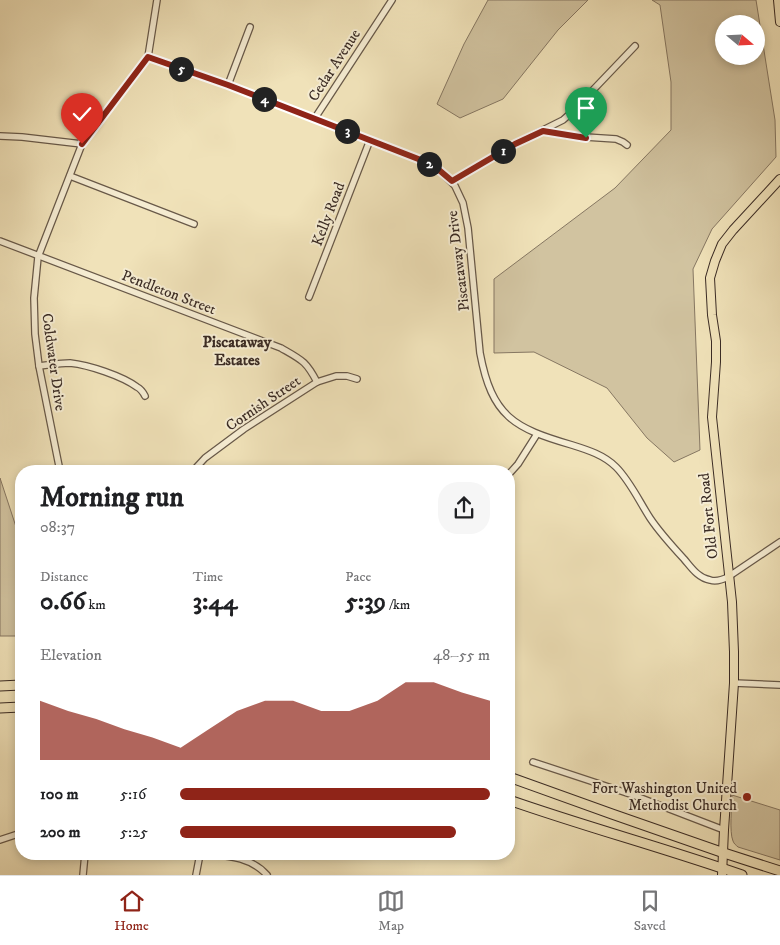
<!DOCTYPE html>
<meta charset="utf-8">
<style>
:root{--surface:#fff;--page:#f6f6f6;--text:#202124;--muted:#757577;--line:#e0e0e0;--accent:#8f2418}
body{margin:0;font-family:"IM FELL DW Pica",serif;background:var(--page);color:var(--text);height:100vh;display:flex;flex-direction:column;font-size:19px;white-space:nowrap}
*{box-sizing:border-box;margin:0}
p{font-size:16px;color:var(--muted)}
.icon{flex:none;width:28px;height:28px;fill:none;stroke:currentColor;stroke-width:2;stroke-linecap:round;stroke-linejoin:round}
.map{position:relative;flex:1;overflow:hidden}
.panel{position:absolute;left:15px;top:465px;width:500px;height:395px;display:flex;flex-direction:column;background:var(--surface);border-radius:20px;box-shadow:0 2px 8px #0003}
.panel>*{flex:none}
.needle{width:32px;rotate:109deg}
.fabs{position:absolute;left:715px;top:15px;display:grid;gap:10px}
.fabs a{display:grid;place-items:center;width:50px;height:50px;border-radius:50%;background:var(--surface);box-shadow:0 2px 8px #0003;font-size:25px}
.pin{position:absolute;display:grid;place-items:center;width:42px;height:42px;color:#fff;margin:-51px -21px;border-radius:50% 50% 50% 0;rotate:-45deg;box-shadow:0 0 5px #0007}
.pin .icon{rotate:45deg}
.km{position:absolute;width:25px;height:25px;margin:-12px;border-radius:50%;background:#222;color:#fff;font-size:14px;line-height:25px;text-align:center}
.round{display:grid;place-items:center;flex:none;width:52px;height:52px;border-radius:20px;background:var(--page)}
.headline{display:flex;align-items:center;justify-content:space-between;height:85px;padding:0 25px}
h1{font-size:28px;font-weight:700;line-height:38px}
.stats{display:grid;grid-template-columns:repeat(3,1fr);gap:8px;height:85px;padding:5px 25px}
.stats div{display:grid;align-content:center}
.stats b{font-size:25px;font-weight:700}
.stats small{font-size:14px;font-weight:400}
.stats p{font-size:14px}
.chart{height:140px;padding:10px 25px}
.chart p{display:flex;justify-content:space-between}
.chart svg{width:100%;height:90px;margin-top:5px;fill:var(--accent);opacity:.7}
ul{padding:0 25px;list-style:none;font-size:16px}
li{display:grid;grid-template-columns:80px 60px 1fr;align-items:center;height:38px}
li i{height:12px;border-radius:6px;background:var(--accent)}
.menu{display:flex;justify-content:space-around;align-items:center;height:70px;border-top:1px solid var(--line);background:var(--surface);font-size:14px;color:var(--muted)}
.menu a{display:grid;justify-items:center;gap:2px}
.menu .on{color:var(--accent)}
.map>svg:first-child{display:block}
.green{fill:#d1c3a0;stroke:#867762;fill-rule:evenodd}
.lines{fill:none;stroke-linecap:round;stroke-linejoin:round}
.minor-casing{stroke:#685949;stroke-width:8}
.major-casing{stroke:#3a2b24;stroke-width:10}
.highway-casing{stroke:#3a2b24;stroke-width:11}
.minor{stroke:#f5ecd2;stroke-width:5.5}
.major{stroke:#f0e2b9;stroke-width:8}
.highway{stroke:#f0e2b9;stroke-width:9}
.route-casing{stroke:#fff;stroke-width:10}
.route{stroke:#8f2418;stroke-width:6}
.poi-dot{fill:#8f2418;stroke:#f5ecd2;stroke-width:2}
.labels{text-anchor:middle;stroke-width:4;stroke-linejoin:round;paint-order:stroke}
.street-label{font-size:15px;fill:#3a2b24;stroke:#f5ecd2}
.poi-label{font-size:15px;fill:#3a2b24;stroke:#f5ecd2;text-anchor:end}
.neighbourhood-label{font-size:16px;font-weight:bold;fill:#3a2b24;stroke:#f5ecd2}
</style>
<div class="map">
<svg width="780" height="875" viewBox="0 0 780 875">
<rect width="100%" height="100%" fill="#f0e2b9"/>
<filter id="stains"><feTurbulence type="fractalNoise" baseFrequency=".004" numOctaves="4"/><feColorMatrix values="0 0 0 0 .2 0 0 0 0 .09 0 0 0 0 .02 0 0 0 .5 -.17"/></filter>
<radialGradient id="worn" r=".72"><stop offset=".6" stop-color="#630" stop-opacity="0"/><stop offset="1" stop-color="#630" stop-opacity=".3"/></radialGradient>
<g class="green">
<path d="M488 0H588L558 30 503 99 460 118 437 104 464 44Z"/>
<path d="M652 0H756L775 120 776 157 712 229 693 269 700 450 674 462 647 438 607 388 534 352 494 353V279L615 188 671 130V82L660 5ZM724 24H756V56H724Z"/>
<path d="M0 478 21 542V636H0Z"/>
<path d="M732 795 780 810V860L738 847C736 845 734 844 733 841 729 832 732 805 732 795Z"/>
</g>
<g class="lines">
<g class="minor-casing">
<g id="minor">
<path d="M148 57 157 0"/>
<path d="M228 85 250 27"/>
<path d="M315 118 392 0"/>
<path d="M543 131 570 136 616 139 623 142 627 145"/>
<path d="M0 136 22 137 82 144"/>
<path d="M70 176 194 224"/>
<path d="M452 181 515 144 563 120 572 112 635 46"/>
<path d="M0 241 281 348C302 360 306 361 317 382"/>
<path d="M309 297 370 140"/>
<path d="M39 366C49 365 60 363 70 363 89 365 122 376 137 387 141 389 143 392 145 396"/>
<path d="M60 471 39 366 35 334 34 298 38 257 82 144 148 57 228 85 370 140 426 162 439 170 455 186 463 203 468 228 480 353C492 417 514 428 572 445 588 450 604 455 616 467 630 481 639 501 650 518 660 533 672 546 684 559 691 567 698 578 710 580 716 582 722 580 728 577L780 542"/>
<path d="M193 471 205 458 244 429 317 382 336 376H347L357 379"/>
<path d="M509 474 518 464 537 434"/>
<path d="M734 683 780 685"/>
<path d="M533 762 633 795 724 830"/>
<path d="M0 840 21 833"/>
<path d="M209 854C231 856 252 858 267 875"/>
<path d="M83 875 85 854"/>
<path d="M196 875 200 854"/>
</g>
</g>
<g class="major-casing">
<g id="major">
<path d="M778 0 780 22"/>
<path d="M722 875 724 830 734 683V652L732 602 712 417 716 362V341L712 315 710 278 715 261 722 244 733 230 780 179"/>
</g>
</g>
<g class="highway-casing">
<g id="highway">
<path d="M0 686 21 685"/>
<path d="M0 708 21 707"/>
<path d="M509 777 612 814 724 853 780 871"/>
<path d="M509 800C586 827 665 848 742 875"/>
</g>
</g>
<use href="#minor" class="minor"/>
<use href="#major" class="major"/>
<use href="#highway" class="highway"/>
</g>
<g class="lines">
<g class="route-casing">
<path id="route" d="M82 144 148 57 228 85 426 162 439 170 452 181 515 144 543 131 586 138"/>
</g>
<use href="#route" class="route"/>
</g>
<circle class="poi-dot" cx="747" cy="797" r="5"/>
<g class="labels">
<g class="street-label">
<text transform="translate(334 65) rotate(-57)" y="5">Cedar Avenue</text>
<text transform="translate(328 214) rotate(-69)" y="5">Kelly Road</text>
<text transform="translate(458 261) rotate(-97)" y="5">Piscataway Drive</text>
<text transform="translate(169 292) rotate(21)" y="5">Pendleton Street</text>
<text transform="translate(54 362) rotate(82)" y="5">Coldwater Drive</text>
<text transform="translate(263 403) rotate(-34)" y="5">Cornish Street</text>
<text transform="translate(708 516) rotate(-96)" y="5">Old Fort Road</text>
</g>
<g class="poi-label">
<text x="737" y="793">Fort Washington United<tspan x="737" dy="17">Methodist Church</tspan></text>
</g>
<g class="neighbourhood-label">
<text x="237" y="347">Piscataway<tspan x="237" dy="18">Estates</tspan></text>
</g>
</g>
<rect width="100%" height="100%" filter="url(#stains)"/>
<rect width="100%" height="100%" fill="url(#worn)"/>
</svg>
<div class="fabs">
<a><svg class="needle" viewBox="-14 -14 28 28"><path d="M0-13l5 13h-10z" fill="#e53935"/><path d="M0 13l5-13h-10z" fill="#757577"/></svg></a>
</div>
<div class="pin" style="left:586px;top:138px;background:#1e9e55"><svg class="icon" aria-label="arrive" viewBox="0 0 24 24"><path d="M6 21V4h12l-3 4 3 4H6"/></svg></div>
<div class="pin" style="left:82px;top:144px;background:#d93025"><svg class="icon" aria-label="check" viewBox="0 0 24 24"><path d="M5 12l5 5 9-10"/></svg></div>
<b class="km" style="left:503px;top:151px">1</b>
<b class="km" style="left:429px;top:164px">2</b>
<b class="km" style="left:347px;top:131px">3</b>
<b class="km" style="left:264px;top:99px">4</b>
<b class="km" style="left:181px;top:69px">5</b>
<section class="panel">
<div class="headline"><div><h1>Morning run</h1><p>08:37</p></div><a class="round"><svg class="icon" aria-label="share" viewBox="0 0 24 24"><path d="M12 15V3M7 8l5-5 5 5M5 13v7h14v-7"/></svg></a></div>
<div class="stats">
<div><p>Distance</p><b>0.66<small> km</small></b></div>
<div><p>Time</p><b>3:44</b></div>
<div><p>Pace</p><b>5:39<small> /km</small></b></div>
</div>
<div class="chart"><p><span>Elevation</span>48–55 m</p>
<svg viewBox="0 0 160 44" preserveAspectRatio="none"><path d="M0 44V15L10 20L20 24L30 29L40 33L50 38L60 29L70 20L80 15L90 15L100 20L110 20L120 15L130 6L140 6L150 11L160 15V44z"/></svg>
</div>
<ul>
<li><b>100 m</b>5:16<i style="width:100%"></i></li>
<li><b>200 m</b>5:25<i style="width:89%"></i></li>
</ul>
</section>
</div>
<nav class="menu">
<a class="on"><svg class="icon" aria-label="home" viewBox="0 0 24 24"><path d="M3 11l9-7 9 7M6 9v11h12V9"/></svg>Home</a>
<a><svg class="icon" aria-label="map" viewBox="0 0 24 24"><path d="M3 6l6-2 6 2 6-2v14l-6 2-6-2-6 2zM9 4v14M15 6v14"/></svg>Map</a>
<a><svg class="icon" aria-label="saved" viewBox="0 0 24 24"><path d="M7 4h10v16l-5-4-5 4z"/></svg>Saved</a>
</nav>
